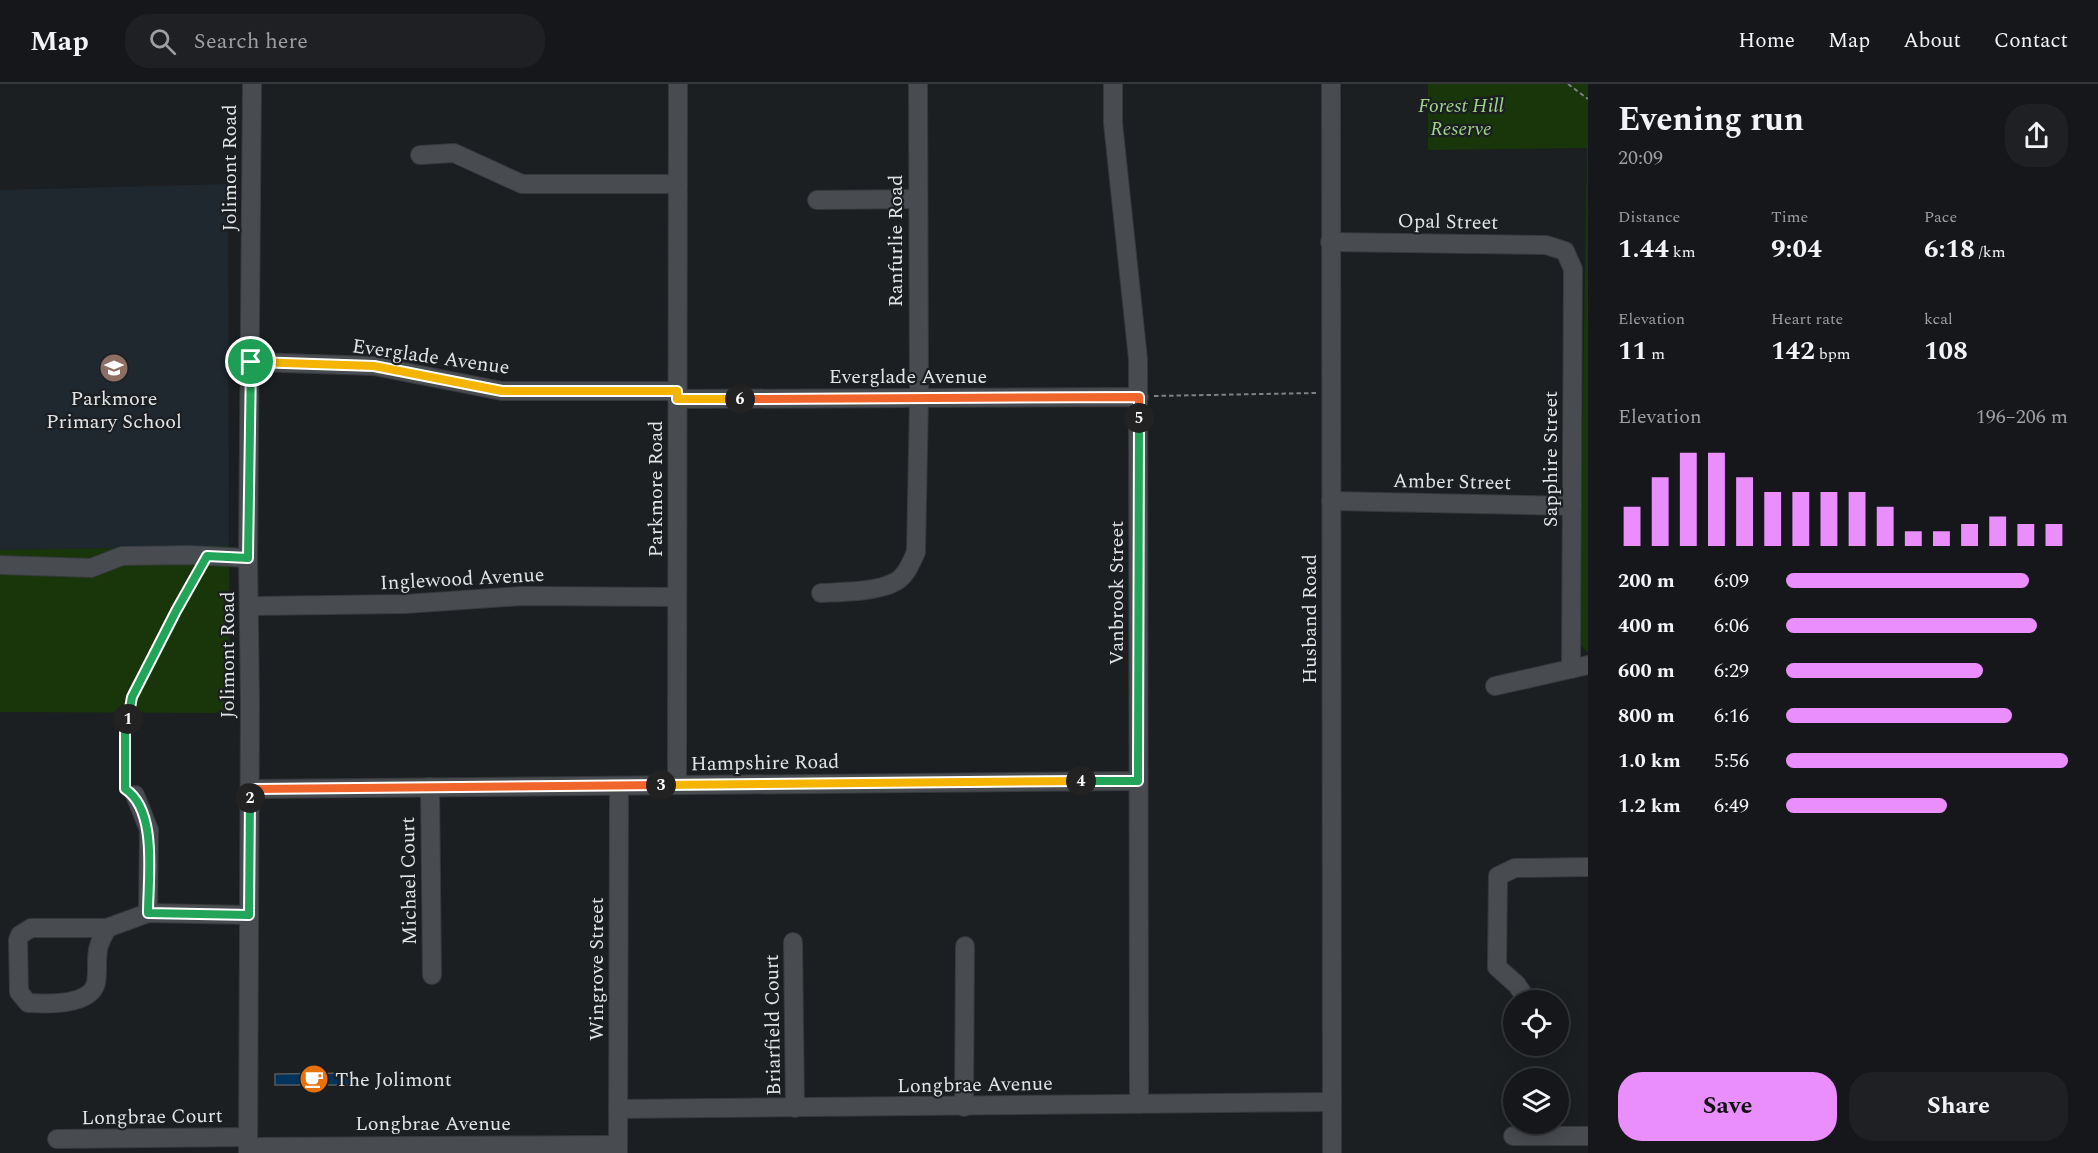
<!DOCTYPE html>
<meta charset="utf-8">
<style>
:root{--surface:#15171a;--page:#1e2023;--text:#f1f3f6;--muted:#9d9fa2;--line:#343639;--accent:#ea8dfd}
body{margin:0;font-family:Spectral,serif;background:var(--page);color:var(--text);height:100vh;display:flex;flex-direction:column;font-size:22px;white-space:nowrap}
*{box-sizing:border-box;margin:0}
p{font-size:20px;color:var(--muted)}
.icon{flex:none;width:33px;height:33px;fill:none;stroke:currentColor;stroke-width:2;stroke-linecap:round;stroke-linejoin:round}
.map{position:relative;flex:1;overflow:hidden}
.panel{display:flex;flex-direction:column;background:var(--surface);width:510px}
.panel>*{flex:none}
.buttons{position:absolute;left:1503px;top:906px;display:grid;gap:12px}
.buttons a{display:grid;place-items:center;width:66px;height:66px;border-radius:50%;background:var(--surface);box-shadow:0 3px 15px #0003,0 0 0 2px var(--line);font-size:30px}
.pin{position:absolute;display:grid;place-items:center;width:51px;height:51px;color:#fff;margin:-26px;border:3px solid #fff;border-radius:50%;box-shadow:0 2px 6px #0007}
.km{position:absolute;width:30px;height:30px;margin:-15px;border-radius:50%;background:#222;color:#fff;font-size:16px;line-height:30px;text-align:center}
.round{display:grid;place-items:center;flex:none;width:63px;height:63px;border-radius:24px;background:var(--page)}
.summary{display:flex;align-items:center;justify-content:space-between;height:102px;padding:0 30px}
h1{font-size:33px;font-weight:700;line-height:45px}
.figures{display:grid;grid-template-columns:repeat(3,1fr);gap:9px;height:102px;padding:6px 30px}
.figures div{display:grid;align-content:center}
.figures b{font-size:26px;font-weight:700}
.figures small{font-size:16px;font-weight:400}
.figures p{font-size:16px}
.chart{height:168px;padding:12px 30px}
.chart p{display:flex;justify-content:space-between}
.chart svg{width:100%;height:108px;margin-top:6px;stroke:var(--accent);stroke-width:6}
.cta{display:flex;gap:12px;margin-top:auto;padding:12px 30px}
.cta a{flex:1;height:69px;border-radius:24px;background:var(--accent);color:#111;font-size:24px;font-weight:700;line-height:69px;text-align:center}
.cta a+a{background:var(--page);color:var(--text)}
ul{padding:0 30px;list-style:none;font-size:20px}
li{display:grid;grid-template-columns:96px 72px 1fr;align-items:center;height:45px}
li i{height:15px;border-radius:8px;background:var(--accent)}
header{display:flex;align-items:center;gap:36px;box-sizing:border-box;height:84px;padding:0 30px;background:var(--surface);border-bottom:2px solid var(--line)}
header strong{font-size:28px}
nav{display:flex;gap:33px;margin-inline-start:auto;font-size:21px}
.search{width:420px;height:54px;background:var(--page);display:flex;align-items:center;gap:15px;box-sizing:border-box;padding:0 21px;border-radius:24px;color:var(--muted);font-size:22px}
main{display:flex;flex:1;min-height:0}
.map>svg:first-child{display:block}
.built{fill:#1f272f}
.green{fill:#19350a}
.building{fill:#02335c;stroke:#55595d;stroke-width:1.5}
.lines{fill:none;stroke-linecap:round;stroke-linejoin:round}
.minor-casing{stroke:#36393c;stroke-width:20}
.path{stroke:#7e8183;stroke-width:2;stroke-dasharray:4.5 3;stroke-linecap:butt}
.minor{stroke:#484c50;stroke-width:18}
.split-1-casing{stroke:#fff;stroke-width:12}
.split-2-casing{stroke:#fff;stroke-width:12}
.split-3-casing{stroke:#fff;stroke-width:12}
.split-4-casing{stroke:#fff;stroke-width:12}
.split-5-casing{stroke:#fff;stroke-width:12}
.split-6-casing{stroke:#fff;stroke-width:12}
.split-7-casing{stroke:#fff;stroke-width:12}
.split-1{stroke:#22a559;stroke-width:8}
.split-2{stroke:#22a559;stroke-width:8}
.split-3{stroke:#f0652b;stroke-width:8}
.split-4{stroke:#f5b400;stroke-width:8}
.split-5{stroke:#22a559;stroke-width:8}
.split-6{stroke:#f0652b;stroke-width:8}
.split-7{stroke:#f5b400;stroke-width:8}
.labels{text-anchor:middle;stroke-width:4.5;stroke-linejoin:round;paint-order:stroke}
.park-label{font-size:20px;font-style:italic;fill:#9fd488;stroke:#1c1f22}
.street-label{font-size:20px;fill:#e1e3e5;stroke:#1c1f22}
.poi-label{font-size:20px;fill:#e1e3e5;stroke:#1c1f22}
</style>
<header>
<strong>Map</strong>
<div class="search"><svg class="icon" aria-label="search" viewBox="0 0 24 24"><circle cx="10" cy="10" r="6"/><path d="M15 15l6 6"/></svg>Search here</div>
<nav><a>Home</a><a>Map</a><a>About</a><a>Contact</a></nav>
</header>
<main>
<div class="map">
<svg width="1588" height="1069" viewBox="0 0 1588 1069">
<rect width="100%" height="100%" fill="#1c1f22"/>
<path class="built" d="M228 100 229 462 0 466V106Z"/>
<g class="green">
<path d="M1428 0H1588V569L1579 559 1587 64 1428 66Z"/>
<path d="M229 462 230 629 0 628V466Z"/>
</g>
<path class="building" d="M352 989V1001H275V990Z"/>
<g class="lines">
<g class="minor-casing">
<g id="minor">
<path d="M1113 0V39L1138 275 1139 1020"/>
<path d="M1331 0 1332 1069"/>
<path d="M420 71 454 69 522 100H678"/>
<path d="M817 116 917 115"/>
<path d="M1330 158 1546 161 1565 167 1573 185 1571 585"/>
<path d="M251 278 374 282 502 307H677"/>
<path d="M677 315 1139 313"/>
<path d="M1331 417 1572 422"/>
<path d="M0 481 91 484 122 472 189 471 248 474"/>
<path d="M821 509C841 508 877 508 895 498 906 492 911 479 916 468L919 314 918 0"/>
<path d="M249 522 405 520 522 512 677 513"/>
<path d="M1495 602 1588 581"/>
<path d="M677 701 678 0"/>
<path d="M430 703 432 891"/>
<path d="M250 705 1138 697"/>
<path d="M135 711 149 746 148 829"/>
<path d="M107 844C104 851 99 858 98 866 96 876 98 888 96 899 90 922 46 920 28 919L19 908 18 856 20 851 31 844H107L148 829 249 831"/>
<path d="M793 858 795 1024"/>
<path d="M1527 916 1517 901 1497 883 1498 792 1515 784 1588 783"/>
<path d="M964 1023 965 862"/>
<path d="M618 1025 1332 1018"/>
<path d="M1513 1052H1588"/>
<path d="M57 1055 248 1053"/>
<path d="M248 1063 618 1061"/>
<path d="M248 1069 250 620 248 474 252 0"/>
<path d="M618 1069 619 702"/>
</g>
</g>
<g class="path">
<path d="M1568 0 1588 15"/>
<path d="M1154 312 1316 309"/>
<path d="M125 699V649L132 613 198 487"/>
</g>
<use href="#minor" class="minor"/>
</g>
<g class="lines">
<g class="split-1-casing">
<path id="split-1" d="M128 635 132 613 176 527 207 472 248 474 251 278"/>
</g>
<g class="split-2-casing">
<path id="split-2" d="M128 635 125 649V705C158 726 148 794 148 829L249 831 250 714"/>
</g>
<g class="split-3-casing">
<path id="split-3" d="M250 714V705L661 701"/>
</g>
<g class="split-4-casing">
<path id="split-4" d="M661 701 1081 697"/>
</g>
<g class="split-5-casing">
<path id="split-5" d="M1081 697H1138L1139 334"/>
</g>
<g class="split-6-casing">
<path id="split-6" d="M740 315 1139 313V334"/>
</g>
<g class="split-7-casing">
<path id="split-7" d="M251 278 374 282 502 307H677V315H740"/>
</g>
<use href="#split-1" class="split-1"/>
<use href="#split-2" class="split-2"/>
<use href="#split-3" class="split-3"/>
<use href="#split-4" class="split-4"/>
<use href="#split-5" class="split-5"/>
<use href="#split-6" class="split-6"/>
<use href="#split-7" class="split-7"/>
</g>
<defs>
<g id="school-disc" transform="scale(1.5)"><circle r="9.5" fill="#8d6e63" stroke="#1c1f22"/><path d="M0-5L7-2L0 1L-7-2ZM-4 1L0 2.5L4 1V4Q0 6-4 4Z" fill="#fff"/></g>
<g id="cafe-disc" transform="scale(1.5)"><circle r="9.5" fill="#e8710a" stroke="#1c1f22"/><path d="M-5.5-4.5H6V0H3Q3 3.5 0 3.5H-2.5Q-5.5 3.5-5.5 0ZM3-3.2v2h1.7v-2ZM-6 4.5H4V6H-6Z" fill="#fff"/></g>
</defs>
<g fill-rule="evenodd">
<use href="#school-disc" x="114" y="284"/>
<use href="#cafe-disc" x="314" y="995"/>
</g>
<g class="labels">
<g class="park-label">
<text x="1461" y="28">Forest Hill<tspan x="1461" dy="23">Reserve</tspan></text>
</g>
<g class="street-label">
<text transform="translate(229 84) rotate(-90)" y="7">Jolimont Road</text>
<text transform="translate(1448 137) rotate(1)" y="7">Opal Street</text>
<text transform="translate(895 157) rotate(-90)" y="7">Ranfurlie Road</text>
<text transform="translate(431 272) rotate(8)" y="7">Everglade Avenue</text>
<text x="908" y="299">Everglade Avenue</text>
<text transform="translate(1550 375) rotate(-90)" y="7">Sapphire Street</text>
<text transform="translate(1452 397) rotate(1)" y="7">Amber Street</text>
<text transform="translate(655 405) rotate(-90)" y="7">Parkmore Road</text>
<text transform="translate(462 494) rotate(-3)" y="7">Inglewood Avenue</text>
<text transform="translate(1116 509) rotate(-90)" y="7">Vanbrook Street</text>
<text transform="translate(1309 535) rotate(-90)" y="7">Husband Road</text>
<text transform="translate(227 571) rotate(-90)" y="7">Jolimont Road</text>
<text transform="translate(765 678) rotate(-1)" y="7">Hampshire Road</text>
<text transform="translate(408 797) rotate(-91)" y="7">Michael Court</text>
<text transform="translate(596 885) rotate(-90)" y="7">Wingrove Street</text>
<text transform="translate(772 941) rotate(-91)" y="7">Briarfield Court</text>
<text transform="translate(975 1000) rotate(-1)" y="7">Longbrae Avenue</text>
<text transform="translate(152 1032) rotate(-1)" y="7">Longbrae Court</text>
<text x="433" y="1046">Longbrae Avenue</text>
</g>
<g class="poi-label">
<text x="114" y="321">Parkmore<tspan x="114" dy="23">Primary School</tspan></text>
<text x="335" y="1002" text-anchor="start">The Jolimont</text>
</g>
</g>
</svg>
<div class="buttons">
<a><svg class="icon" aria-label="locate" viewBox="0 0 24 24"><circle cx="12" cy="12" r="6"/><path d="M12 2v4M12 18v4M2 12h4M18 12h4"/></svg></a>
<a><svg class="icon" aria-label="layers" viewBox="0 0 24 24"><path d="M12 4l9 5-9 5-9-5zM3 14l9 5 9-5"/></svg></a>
</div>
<div class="pin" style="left:251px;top:278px;background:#1e9e55"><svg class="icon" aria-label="arrive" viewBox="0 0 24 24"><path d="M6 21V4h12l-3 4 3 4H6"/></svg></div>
<b class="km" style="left:128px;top:635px">1</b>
<b class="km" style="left:250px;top:714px">2</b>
<b class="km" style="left:661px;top:701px">3</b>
<b class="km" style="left:1081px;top:697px">4</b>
<b class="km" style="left:1139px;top:334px">5</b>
<b class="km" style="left:740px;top:315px">6</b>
</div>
<section class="panel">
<div class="summary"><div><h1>Evening run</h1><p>20:09</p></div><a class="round"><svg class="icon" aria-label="share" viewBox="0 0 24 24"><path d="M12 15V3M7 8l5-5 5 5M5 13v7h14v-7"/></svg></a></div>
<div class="figures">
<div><p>Distance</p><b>1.44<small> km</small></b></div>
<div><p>Time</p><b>9:04</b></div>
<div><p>Pace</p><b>6:18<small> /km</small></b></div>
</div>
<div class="figures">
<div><p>Elevation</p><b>11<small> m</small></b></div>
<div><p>Heart rate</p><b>142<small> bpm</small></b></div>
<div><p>kcal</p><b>108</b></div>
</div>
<div class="chart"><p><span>Elevation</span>196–206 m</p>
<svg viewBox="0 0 160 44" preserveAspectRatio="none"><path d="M5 44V28M15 44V16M25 44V6M35 44V6M45 44V16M55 44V22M65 44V22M75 44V22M85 44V22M95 44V28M105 44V38M115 44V38M125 44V35M135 44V32M145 44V35M155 44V35"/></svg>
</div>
<ul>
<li><b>200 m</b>6:09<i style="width:86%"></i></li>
<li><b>400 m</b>6:06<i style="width:89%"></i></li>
<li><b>600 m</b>6:29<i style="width:70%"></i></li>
<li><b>800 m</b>6:16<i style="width:80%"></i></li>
<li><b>1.0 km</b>5:56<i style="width:100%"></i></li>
<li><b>1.2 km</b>6:49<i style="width:57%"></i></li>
</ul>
<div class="cta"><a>Save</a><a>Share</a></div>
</section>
</main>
